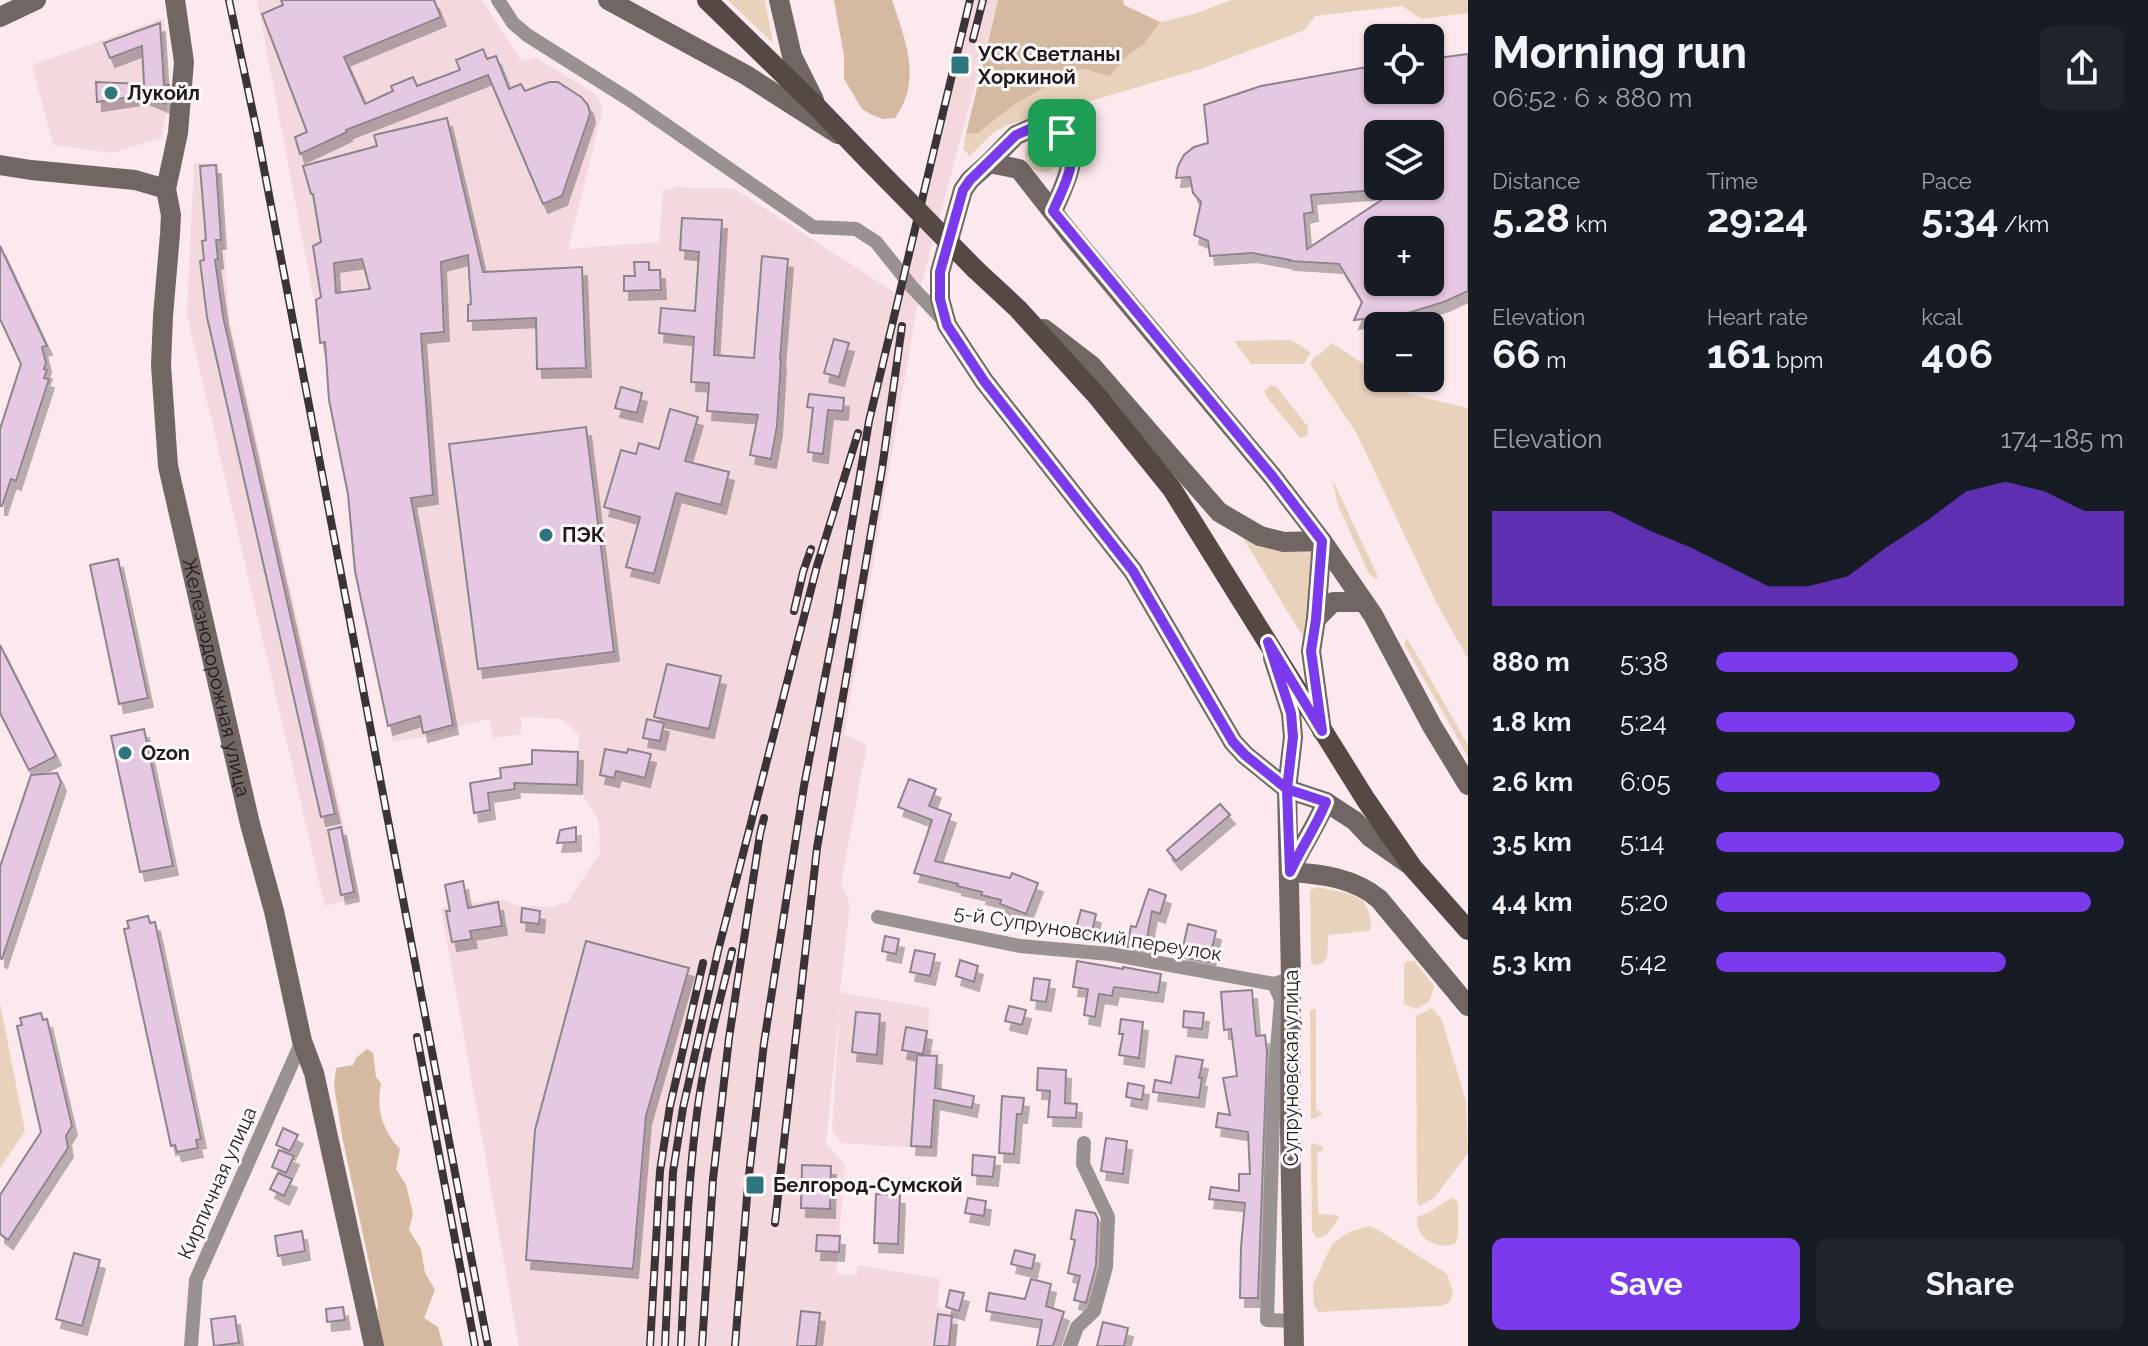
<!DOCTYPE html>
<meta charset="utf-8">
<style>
:root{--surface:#171b24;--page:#20242c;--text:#f1f3f6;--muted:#9ea1a6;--accent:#7c3aed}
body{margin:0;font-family:Raleway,sans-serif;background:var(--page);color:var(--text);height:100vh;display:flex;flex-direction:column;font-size:30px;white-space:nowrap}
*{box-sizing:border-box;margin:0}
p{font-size:26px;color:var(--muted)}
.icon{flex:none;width:44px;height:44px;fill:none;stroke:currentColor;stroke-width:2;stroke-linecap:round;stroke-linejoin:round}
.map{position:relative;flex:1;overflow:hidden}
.details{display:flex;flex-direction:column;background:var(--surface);width:680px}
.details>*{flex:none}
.tools{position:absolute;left:1364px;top:24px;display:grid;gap:16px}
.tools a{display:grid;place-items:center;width:80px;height:80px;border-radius:12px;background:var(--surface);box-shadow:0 2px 6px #0004;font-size:40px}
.pin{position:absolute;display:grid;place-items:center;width:68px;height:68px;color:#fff;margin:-34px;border-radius:16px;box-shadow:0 4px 12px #0006}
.round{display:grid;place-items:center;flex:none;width:84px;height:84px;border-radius:12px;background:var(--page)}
.head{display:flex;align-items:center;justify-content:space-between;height:136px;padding:0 24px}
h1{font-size:44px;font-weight:700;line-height:60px}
.stats{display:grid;grid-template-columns:repeat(3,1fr);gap:12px;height:136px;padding:8px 24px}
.stats div{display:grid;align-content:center}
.stats b{font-size:40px;font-weight:700}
.stats small{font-size:22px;font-weight:400}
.stats p{font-size:22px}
.chart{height:224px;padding:16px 24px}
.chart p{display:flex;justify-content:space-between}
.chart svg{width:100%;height:144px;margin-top:8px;fill:var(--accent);opacity:.7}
.action{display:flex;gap:16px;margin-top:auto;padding:16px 24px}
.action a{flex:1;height:92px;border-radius:12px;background:var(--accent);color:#fff;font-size:32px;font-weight:700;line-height:92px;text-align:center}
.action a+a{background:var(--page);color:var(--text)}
ul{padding:0 24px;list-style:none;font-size:26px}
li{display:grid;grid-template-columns:128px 96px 1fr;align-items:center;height:60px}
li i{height:20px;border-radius:10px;background:var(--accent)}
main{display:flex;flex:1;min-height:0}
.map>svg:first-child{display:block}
.built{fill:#f3d8de}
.green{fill:#e9d2bc}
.forest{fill:#d5baa1}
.building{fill:#e5c8e1;stroke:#8f838d;stroke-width:2;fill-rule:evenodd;filter:url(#shadow)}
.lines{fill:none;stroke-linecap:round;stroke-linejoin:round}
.street{stroke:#999290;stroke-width:14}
.secondary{stroke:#716664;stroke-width:20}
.primary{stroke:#554845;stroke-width:20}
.rail-casing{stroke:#3b3335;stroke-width:8}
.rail{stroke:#fefafb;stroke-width:5;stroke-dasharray:15;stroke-linecap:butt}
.primary-bridge{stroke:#554845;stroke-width:20}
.route-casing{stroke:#fff;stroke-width:16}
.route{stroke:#7c3aed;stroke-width:10}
.poi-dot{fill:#2d767d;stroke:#fefafb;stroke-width:3}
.labels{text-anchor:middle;stroke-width:6;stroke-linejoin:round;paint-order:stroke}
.poi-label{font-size:20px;font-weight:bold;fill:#20191b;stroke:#fefafb;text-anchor:start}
.street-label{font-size:20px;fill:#20191b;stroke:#fefafb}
</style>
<main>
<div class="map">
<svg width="1468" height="1346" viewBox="0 0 1468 1346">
<defs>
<filter id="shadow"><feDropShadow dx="5" dy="9" stdDeviation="0" flood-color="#0004"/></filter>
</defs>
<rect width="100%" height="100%" fill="#fce9ed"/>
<g class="built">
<path d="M257 0H482L522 62 535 57 597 95 603 108 568 249 659 242 663 190 677 187 735 189 895 293 968 0H998L920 289 844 734 867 745 841 883 850 905 840 992 929 1008 928 1049 940 1052 935 1149 842 1143 832 1130 840 1004 826 1143 845 1165 836 1273 857 1276V1265L940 1279 937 1307 958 1314 956 1346H519L441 908 498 899 520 906 554 907 562 903H567L600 853 599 821 577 785 579 735 562 719 521 717V734L493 738 490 718 425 737 393 742 322 342Z"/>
<path d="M164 18 167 110 161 138 112 153 53 145 32 65Z"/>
<path d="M194 163 219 164 229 318 360 897 325 906 187 315Z"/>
</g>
<g class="green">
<path d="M728 0H765L773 43Z"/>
<path d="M1232 0H1468V13L1421 19 1402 6 1315 16 1305 30 1203 68 1008 125 994 132 970 156 963 149 966 134 978 133 1014 105 1072 71 1084 69 1111 75 1127 56 1143 44 1160 22 1194 14Z"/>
<circle cx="1043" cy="154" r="18"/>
<path d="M1290 340 1311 352 1304 364H1251L1234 341Z"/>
<path d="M1332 343 1378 374V378H1384L1409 394 1468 408V659L1435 600 1357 434 1310 364 1316 355 1318 356Z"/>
<path d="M1271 385 1277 387 1308 427 1307 436 1300 438 1266 396 1264 391Z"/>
<path d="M1332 478 1378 577 1375 579 1368 572 1338 505Z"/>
<path d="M1240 533 1317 546 1303 637Z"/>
<path d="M1407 638 1468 745V757L1404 644Z"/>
<path d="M1318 887C1348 895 1371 891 1371 929L1367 931 1329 935C1324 948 1335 963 1314 965L1311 962 1310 890Z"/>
<path d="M1407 961H1414L1434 986 1430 1001 1415 1009 1404 1004V964Z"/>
<path d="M0 1003 25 1131 0 1168Z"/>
<path d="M1432 1008 1442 1020 1466 1102 1468 1153 1434 1198 1420 1206 1417 1202 1416 1016Z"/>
<path d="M1316 1009V1110L1323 1113 1315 1119 1311 1118 1310 1010Z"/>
<path d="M1313 1143 1323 1147V1151L1317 1153 1318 1214 1336 1215 1339 1218C1332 1227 1328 1239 1316 1238L1312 1230 1311 1146Z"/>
<path d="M1451 1198 1456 1200 1458 1204V1235L1456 1243C1438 1252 1414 1237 1417 1217L1430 1212Z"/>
<path d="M1369 1226 1375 1228 1447 1274 1453 1291 1450 1302 1440 1306 1318 1312 1314 1305 1313 1285 1332 1244 1349 1232Z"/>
</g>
<g class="forest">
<path d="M834 0H892C905 40 923 80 895 118L883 119 872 115 862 109 844 79V56Z"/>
<path d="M998 0H1123L1124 5 1160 22 1143 45 1127 56 1110 76 1084 69 1072 71 1014 105 978 133 966 134Z"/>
<path d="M367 1049 373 1053 376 1077 381 1084C376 1109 382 1130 400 1149L396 1169 406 1185 413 1214 409 1230 421 1249 425 1273 435 1290 424 1318 438 1327 443 1346H383L377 1310 378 1305 342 1136 334 1086 336 1068 353 1065 356 1058Z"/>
</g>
<g class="building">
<path d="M281 0H434L441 17 344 57 365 104 393 91 391 86 413 77 417 86 460 70 456 60 483 49 487 59 496 56 509 89 521 84 525 91 549 82H558L581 97 588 105 590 114 562 196 543 204 488 75 346 130 347 132 300 154 295 137 307 132 262 14 283 5Z"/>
<path d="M160 23 164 85H169L168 91 164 92 165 104 144 95 97 102 96 82 144 84 142 46 110 58 104 43Z"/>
<path d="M1468 54V291L1444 302 1398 316 1378 328 1372 318 1354 320 1362 302 1339 264 1289 261 1290 260 1252 253 1210 256 1208 241 1194 235 1201 202 1193 193 1190 177 1176 178 1178 166 1184 155 1194 147 1208 143 1204 105 1261 86 1378 65V90H1430V59ZM1378 134H1430V186H1403L1307 249 1304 214 1313 212 1311 195 1378 190ZM1378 230H1430V282H1378Z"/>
<path d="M447 118 483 272 582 267 586 368 537 369 536 318 468 321V305L471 304 468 255 441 262 444 332 421 334 433 495 411 498 453 725 423 733 420 716 388 726 355 571 348 494 329 400 325 342 320 343 316 300 321 297 313 246 321 242 313 194H311L303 166 377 146 374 135ZM362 259 370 289 336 293 334 263Z"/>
<path d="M216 165 221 240H216L218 259 215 260 223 316 335 814 321 817 207 317 200 261 204 260 202 241 206 240 200 166Z"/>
<path d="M682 218 722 220 714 355 754 358 762 256 788 259 780 359H781L777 426 771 459 750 455 758 415 707 411 709 383 691 382 694 337 659 333 661 308 695 311 699 252 680 250Z"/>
<path d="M0 246 47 346 42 347 46 363 44 369 47 370 44 378 49 379 16 481 11 479 2 506H0V429L21 364 0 319Z"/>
<path d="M634 262H649V270H660L661 290 624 291V276H635Z"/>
<path d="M834 339 849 343 839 377 824 373Z"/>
<path d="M621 387 642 393 637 413 615 408Z"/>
<path d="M809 394 844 398 843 411 828 410 823 454 808 452 813 408 807 407Z"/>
<path d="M670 409 698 417 685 461 729 472 721 505 676 493 654 574 626 567 640 517 604 507 621 450 636 454 639 443 659 449Z"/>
<path d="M586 427 614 652 478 669 449 444Z"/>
<path d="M118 559 148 698 119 704 90 565Z"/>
<path d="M0 645 56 756 29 770 0 713Z"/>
<path d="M667 664 721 676 709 729 654 717Z"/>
<path d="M647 719 664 723 660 741 643 738Z"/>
<path d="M144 729 173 866 140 872 111 736Z"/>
<path d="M605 749 627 753 628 749 651 754 645 778 616 771 614 778 600 775Z"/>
<path d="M532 750 578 752 577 785 514 783 515 789 488 793 490 810 474 813 470 783 501 778 500 768 532 764Z"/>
<path d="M57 773 61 782 2 959 0 958V867L31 775Z"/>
<path d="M909 779 936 789 929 806 951 814 935 861 1010 878 1012 873 1038 883 1026 914 1000 904 1001 900 981 895 982 892 957 886 958 884 914 873 932 820 898 807Z"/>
<path d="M1220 804 1230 815 1176 861 1167 850Z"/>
<path d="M341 827 354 892 341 895 328 830Z"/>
<path d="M576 827V842L557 843 560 830Z"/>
<path d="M463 881 468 908 498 902 502 926 470 931 472 939 452 942 446 911H450L445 885Z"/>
<path d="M1149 889 1166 895 1160 914 1152 911 1145 950 1127 947 1131 926 1136 927Z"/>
<path d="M522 908 540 911 539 924 521 922Z"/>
<path d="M1081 910 1096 914 1092 932 1076 928Z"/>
<path d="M148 916 150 923 155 922 201 1139 196 1140 198 1148 177 1152 175 1145 171 1146 124 929 129 928 127 921Z"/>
<path d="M1188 924 1216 931 1209 962 1181 957Z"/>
<path d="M885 936 899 939 896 954 882 951Z"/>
<path d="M586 941 689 968 646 1116 633 1269 526 1260 535 1130Z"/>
<path d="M915 950 935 954 930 976 910 972Z"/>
<path d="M960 960 978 966 974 982 956 976Z"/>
<path d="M1077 961 1123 969V967L1161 974 1158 993 1114 987 1112 996 1099 994 1095 1017 1084 1015 1088 989 1073 987Z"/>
<path d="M1034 978 1050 980 1046 1002 1031 1000Z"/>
<path d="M1252 990 1256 1036 1265 1035 1267 1052 1258 1298H1240L1241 1247 1245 1203 1209 1199 1211 1187 1239 1191V1174H1250L1248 1132 1216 1127 1218 1113 1230 1115 1223 1078 1237 1076 1231 1029 1224 1030 1221 992Z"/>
<path d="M1009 1006 1026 1010 1022 1025 1005 1021Z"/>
<path d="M1184 1011 1204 1013 1202 1029 1183 1027Z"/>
<path d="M856 1012 880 1014 877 1055 852 1052Z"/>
<path d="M41 1013 43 1020 47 1019 72 1126 66 1136 68 1148 8 1240 0 1234V1195L41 1132 17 1026 22 1025 20 1018Z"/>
<path d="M1121 1019 1143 1022 1139 1058 1119 1055 1123 1034H1119Z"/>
<path d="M906 1027 927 1031 923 1054 902 1050Z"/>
<path d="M917 1055 937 1056 935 1088 974 1096 972 1108 934 1100 931 1147 911 1146Z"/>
<path d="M1176 1056 1203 1060 1199 1078H1202L1199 1098 1153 1092 1155 1080 1171 1083Z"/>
<path d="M1038 1068 1066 1070 1065 1103 1077 1104 1076 1118 1048 1117 1050 1091 1037 1090Z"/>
<path d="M1128 1083 1144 1086 1142 1100 1126 1097Z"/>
<path d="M1002 1096 1024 1098 1022 1114H1017L1014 1154 999 1153Z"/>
<path d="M283 1128 298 1135 290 1151 276 1145Z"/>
<path d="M1106 1138 1127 1141 1123 1174 1101 1171Z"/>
<path d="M279 1150 294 1156 286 1173 272 1167Z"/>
<path d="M973 1155 995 1157 993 1177 972 1175Z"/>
<path d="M802 1165 831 1166 830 1209 801 1208Z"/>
<path d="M278 1173 292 1179 284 1196 270 1189Z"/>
<path d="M876 1194 900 1195 898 1244 874 1243Z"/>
<path d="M968 1198 986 1201 984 1216 965 1213Z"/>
<path d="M1076 1210 1095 1213 1098 1219 1096 1265 1086 1303 1074 1300 1080 1276 1068 1273 1075 1240 1071 1239Z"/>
<path d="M302 1231 305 1251 278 1256 275 1236Z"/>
<path d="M817 1235 840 1236 839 1252 816 1251Z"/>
<path d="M1015 1250 1035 1255 1032 1269 1011 1264Z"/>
<path d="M74 1253 100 1260 82 1326 56 1319Z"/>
<path d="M1031 1279 1051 1284 1046 1306 1064 1312 1053 1346H1037L1042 1320 986 1311 989 1293 1025 1299Z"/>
<path d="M950 1290 964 1293 959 1311 946 1307Z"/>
<path d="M343 1307 345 1320 327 1322 326 1309Z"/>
<path d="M801 1311 820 1313 816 1346H797Z"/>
<path d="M938 1314 952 1316 949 1346H934Z"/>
<path d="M235 1316 239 1343 214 1346 211 1319Z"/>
<path d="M1103 1322 1128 1328 1124 1346H1097Z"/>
</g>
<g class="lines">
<g class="street">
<path d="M498 0 513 23 527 35 630 100 813 227 856 229 876 242 912 287 945 322"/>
<path d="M878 917 1020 946 1110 954 1274 984 1291 978"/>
<path d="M1274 984 1281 1000 1274 1084 1267 1320 1293 1321"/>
<path d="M191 1346 196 1280 302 1041"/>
<path d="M1070 1346 1077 1327 1094 1311 1106 1267 1108 1217 1083 1164 1084 1143"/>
</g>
<g class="secondary">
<path id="s1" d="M175 0 184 62 178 133 166 189 171 215 170 234 163 316 161 365 168 466 250 824 274 911 302 1041 314 1073 374 1346"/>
<path d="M608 0 746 75 838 134"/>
<path d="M779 0 792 56 814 100"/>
<path d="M0 17 36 0"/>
<path d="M989 163 1016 135 1039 125C1046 127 1057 129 1063 134 1084 151 1061 192 1053 211"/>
<path d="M0 165 31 170 135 180 166 189"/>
<path d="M1044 329 1092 366 1219 512 1260 536 1284 542 1322 541"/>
<path d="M1322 541 1316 619 1311 651 1322 731"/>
<path d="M1316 619 1333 602H1364"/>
<path d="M1273 658 1291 713 1293 737 1287 789 1291 978 1290 1129 1294 1346"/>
<path d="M1410 865 1370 837 1355 821 1326 802 1287 789 1245 755 1233 742 1133 571 984 381 947 325 940 299V272L963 190 970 180 989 163 1019 169 1070 234 1273 477 1322 541 1373 615 1432 726 1468 785"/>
<path d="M1291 869C1302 846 1316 826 1326 802"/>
<path d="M1290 872C1322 874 1354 878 1379 899L1468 1006"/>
</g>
<g class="primary">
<path d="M707 0 817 107 870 162"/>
<path d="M975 269 1018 309 1097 396 1172 489 1366 800 1413 868 1468 930"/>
</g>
<g class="rail-casing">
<g id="rail">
<path d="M229 0 257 132 488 1346"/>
<path d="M973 39 983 0"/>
<path d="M794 611 803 572 811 549"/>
<path d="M417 1037 475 1346"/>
<path d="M775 1223 817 848 882 469 902 326"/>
<path d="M650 1346 660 1171 670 1106 703 963"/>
<path d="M665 1346 673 1172 683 1108 718 951 817 566 858 433"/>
<path d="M681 1346C685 1268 687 1190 697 1113 704 1058 719 1005 732 951"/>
<path d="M702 1346 713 1179 729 1038 760 834 764 818"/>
<path d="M735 1346 748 1184 764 1043 804 786 836 620 869 421 970 0"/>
</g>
</g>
<use href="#rail" class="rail"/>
<path class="primary-bridge" d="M870 162 975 269"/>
</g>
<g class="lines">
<g class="route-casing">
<path id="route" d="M1062 133 1039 125 1016 135 970 180 963 190 940 272V299L947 325 984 381 1133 571 1233 742 1245 755 1287 789 1290 872C1301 848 1316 827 1326 802L1287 789 1293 737 1291 713 1268 642 1322 731 1311 651 1316 619 1322 541 1273 477 1053 211C1065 183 1081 161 1062 133"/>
</g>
<use href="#route" class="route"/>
</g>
<g class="poi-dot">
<rect x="950" y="55" width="20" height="20" rx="4"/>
<circle cx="111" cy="93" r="8"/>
<circle cx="546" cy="535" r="8"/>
<circle cx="125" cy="753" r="8"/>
<rect x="745" y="1175" width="20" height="20" rx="4"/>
</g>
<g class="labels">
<g class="poi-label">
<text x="978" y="61">УСК Светланы<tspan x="978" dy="23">Хоркиной</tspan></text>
<text x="127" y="100">Лукойл</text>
<text x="562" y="542">ПЭК</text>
<text x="141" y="760">Ozon</text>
<text x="773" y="1192">Белгород-Сумской</text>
</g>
<g class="street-label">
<text dy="7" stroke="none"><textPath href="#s1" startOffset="686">Железнодорожная улица</textPath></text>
<text transform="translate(1088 933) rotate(9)" y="7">5-й Супруновский переулок</text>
<text transform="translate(1291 1068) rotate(-90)" y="7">Супруновская улица</text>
<text transform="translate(217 1183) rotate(-66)" y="7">Кирпичная улица</text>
</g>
</g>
</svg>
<div class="tools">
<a><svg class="icon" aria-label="locate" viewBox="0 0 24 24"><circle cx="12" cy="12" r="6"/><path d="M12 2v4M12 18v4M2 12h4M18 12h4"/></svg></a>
<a><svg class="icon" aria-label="layers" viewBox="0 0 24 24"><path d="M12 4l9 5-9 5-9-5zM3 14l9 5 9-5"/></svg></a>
<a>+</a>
<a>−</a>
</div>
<div class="pin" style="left:1062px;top:133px;background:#1e9e55"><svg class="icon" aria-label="arrive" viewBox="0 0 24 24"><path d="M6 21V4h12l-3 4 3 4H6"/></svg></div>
</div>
<section class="details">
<div class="head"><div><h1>Morning run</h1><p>06:52 · 6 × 880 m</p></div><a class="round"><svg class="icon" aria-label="share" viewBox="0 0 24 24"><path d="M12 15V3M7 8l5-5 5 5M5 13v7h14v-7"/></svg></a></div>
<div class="stats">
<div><p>Distance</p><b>5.28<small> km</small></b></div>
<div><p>Time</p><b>29:24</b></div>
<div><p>Pace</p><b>5:34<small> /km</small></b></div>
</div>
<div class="stats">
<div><p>Elevation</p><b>66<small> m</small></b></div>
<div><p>Heart rate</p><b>161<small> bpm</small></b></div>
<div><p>kcal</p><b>406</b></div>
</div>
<div class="chart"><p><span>Elevation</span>174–185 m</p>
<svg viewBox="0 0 160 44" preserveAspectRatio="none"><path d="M0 44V15L10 15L20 15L30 15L40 21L50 26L60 32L70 38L80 38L90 35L100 26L110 18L120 9L130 6L140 9L150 15L160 15V44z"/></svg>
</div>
<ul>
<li><b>880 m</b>5:38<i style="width:74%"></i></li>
<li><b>1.8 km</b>5:24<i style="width:88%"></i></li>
<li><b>2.6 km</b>6:05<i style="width:55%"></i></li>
<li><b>3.5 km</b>5:14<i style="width:100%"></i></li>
<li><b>4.4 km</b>5:20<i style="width:92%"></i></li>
<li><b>5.3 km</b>5:42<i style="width:71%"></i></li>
</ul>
<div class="action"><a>Save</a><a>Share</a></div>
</section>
</main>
